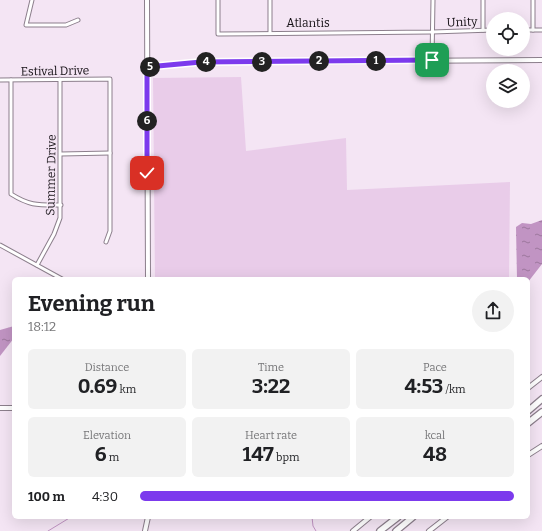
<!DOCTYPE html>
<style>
:root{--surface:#fff;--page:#f2f2f2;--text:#202124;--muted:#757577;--accent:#7c3aed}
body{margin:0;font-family:Bitter,serif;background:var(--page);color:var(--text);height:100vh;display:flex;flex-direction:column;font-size:15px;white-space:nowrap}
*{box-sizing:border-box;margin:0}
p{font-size:13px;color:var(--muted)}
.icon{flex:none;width:22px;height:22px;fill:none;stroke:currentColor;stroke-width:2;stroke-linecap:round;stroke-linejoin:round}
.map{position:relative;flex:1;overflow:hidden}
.side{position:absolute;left:12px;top:277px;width:518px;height:242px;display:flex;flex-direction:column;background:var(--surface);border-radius:6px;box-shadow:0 4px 16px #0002}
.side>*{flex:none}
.fabs{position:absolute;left:486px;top:12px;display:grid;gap:8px}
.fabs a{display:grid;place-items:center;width:44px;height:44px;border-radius:50%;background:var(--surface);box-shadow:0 4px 16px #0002;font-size:20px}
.pin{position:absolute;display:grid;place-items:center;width:34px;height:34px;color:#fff;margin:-17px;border-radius:8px;box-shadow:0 2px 6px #0006}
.km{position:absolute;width:20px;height:20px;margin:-10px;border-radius:50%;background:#222;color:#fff;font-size:11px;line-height:20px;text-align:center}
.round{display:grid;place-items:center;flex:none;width:42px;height:42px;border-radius:21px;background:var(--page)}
.head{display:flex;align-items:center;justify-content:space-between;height:68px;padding:0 16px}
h1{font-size:22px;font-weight:700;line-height:30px}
.stats{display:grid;grid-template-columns:repeat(3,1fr);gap:6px;height:68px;padding:4px 16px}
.stats div{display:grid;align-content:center;border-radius:6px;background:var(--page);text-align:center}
.stats b{font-size:20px;font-weight:700}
.stats small{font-size:11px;font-weight:400}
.stats p{font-size:11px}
ul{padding:0 16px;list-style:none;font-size:13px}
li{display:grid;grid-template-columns:64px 48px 1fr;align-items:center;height:30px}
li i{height:10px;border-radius:5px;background:var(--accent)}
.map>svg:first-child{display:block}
.green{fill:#e9cce9}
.water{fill:url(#water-ripples)}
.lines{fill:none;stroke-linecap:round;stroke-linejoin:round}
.stream{stroke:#c194c3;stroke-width:1}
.street-casing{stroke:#8c7f8c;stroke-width:5}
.secondary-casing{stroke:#8c7f8c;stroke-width:6}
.highway-casing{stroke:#8c7f8c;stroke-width:8}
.street{stroke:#fff;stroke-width:3}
.secondary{stroke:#fff;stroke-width:4}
.highway{stroke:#fff;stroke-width:5.5}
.route-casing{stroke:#fff;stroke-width:8}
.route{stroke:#7c3aed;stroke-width:5}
.labels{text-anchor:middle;stroke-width:3;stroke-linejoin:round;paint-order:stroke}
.street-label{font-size:12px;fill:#151015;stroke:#f4e5f4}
</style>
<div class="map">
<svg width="542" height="531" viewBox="0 0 542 531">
<defs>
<pattern id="water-ripples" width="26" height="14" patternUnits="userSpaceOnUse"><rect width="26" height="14" fill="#c194c3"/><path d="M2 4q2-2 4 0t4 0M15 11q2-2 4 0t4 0" fill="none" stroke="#9c779d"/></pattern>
</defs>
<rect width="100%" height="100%" fill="#f4e5f4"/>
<path class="green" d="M241 77 246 151 346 138 347 190 510 182 509 279H155L153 78Z"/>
<g class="water">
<path d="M542 220V264L528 282V279H517L516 227 522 223 531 224Z"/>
<path d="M14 326V338L0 356V330Z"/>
</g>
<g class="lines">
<g class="stream">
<path d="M312 517 313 526 316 531"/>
<path d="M48 531 71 517"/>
</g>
<g class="street-casing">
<g id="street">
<path d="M32 0 26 25H66L78 20"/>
<path d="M218 0V34L432 32 493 30"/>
<path d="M483 30V0"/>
<path d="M523 30H542"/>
<path d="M533 30V0"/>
<path d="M270 33V0"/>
<path d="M432 60 433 0"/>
<path d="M0 80 110 79V231L106 242"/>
<path d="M11 80V194C30 206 38 205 61 205"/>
<path d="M61 154 110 153"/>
<path d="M0 245 62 279"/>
<path d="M37 265 54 234 60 218V79"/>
</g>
</g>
<g class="secondary-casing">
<g id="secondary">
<path d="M147 0 148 279"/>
<path d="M147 67 201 62 542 60"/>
<path d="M528 388 542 377"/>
<path d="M0 408H14"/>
<path d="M528 455 542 446"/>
<path d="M145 531 148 517"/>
<path d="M353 531 370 517"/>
<path d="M429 531 447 517"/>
</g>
</g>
<g class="highway-casing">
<g id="highway">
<path d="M528 411 542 399"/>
<path d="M528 423 542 412"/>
<path d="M380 531 398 517"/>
<path d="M396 531 413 517"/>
</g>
</g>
<use href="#street" class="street"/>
<use href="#secondary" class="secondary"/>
<use href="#highway" class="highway"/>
</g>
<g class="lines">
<g class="route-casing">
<path id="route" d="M147 173V67L201 62 432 60"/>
</g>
<use href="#route" class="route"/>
</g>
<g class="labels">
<g class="street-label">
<text transform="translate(462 22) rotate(-2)" y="4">Unity</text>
<text x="308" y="27">Atlantis</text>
<text transform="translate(55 71) rotate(-1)" y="4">Estival Drive</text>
<text transform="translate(51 175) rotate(-89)" y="4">Summer Drive</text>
</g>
</g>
</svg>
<div class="fabs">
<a><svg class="icon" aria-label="locate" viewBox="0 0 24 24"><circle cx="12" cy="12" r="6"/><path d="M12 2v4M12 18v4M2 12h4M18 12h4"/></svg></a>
<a><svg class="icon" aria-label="layers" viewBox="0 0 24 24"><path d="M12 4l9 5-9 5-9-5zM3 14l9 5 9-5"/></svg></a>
</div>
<div class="pin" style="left:432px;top:60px;background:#1e9e55"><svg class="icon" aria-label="arrive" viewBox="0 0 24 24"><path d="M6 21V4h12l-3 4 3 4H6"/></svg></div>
<div class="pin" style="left:147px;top:173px;background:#d93025"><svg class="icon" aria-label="check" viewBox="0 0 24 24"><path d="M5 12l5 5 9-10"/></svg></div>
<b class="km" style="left:376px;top:61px">1</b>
<b class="km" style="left:319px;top:61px">2</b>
<b class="km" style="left:262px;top:62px">3</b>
<b class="km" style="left:206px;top:62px">4</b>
<b class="km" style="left:150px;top:67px">5</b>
<b class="km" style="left:147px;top:121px">6</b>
<section class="side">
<div class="head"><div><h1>Evening run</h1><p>18:12</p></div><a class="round"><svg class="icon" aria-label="share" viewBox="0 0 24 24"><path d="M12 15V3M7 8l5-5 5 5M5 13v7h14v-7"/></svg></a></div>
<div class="stats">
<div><p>Distance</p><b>0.69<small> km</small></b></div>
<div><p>Time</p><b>3:22</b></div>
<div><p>Pace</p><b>4:53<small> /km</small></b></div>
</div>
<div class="stats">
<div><p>Elevation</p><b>6<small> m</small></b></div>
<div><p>Heart rate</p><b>147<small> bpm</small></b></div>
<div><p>kcal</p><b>48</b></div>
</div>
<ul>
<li><b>100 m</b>4:30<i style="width:100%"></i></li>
</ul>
</section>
</div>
